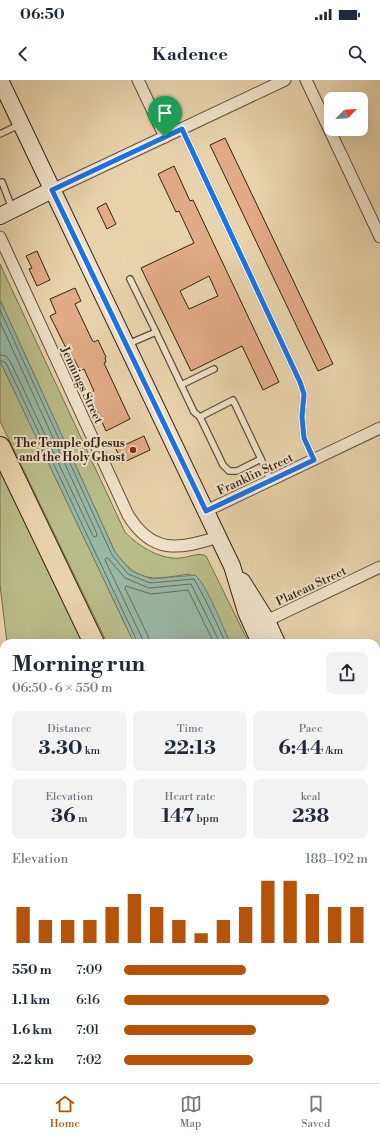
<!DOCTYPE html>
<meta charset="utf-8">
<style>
:root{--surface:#fff;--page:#f2f2f3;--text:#1f2937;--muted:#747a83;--line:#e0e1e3;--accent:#b45309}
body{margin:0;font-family:"Libre Bodoni",serif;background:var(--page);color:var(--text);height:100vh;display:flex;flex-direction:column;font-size:15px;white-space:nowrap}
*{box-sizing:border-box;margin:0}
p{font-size:13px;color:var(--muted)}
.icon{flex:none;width:22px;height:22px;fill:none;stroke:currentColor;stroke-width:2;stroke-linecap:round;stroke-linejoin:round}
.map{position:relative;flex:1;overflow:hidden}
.drawer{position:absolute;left:0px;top:559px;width:380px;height:444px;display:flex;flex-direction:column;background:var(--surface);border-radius:12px 12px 0 0;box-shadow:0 4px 16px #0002}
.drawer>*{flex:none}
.needle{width:26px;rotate:66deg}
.tools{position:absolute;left:324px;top:12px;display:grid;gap:8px}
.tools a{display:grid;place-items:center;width:44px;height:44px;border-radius:8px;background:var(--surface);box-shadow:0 4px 16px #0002;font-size:20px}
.pin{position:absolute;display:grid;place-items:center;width:34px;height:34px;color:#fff;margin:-41px -17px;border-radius:50% 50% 50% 0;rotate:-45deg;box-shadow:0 0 4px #0007}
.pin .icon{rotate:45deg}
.round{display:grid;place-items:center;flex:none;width:42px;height:42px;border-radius:8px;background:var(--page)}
.head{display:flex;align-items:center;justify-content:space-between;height:68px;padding:0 12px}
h1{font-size:22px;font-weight:800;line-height:30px}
.figures{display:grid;grid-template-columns:repeat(3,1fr);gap:6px;height:68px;padding:4px 12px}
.figures div{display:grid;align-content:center;border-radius:8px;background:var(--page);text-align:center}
.figures b{font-size:20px;font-weight:800}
.figures small{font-size:11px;font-weight:400}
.figures p{font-size:11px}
.chart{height:112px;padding:8px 12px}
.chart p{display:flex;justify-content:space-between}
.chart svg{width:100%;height:72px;margin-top:4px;stroke:var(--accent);stroke-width:6}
ul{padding:0 12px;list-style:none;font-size:13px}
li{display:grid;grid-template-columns:64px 48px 1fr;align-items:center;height:30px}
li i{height:10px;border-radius:5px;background:var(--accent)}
.status{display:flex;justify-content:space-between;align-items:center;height:28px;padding:0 20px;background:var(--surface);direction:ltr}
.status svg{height:11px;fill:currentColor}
header{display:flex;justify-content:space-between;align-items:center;height:52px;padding:0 12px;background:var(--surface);font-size:18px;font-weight:800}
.dock{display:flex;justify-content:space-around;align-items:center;height:56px;border-top:1px solid var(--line);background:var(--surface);font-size:11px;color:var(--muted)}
.dock a{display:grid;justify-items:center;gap:2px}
.dock .on{color:var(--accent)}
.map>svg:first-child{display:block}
.green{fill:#b8bc89;stroke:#766f4e}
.water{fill:#98b8a6;stroke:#707c6b}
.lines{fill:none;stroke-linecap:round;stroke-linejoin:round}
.shore{stroke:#666d5c;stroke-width:1}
.building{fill:#e0ab86;stroke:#332213;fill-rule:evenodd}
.lane-casing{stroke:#604e3a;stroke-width:8}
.street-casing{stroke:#604e3a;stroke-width:13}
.secondary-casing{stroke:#332213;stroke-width:18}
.highway-casing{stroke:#332213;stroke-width:22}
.lane{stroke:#f1e2ca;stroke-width:5.5}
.street{stroke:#f1e2ca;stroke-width:11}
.secondary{stroke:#f1e2ca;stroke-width:16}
.highway{stroke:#e9d3ad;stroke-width:20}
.route-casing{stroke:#fff;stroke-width:8}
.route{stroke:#1a73e8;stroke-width:5}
.poi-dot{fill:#8f2418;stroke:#f1e2ca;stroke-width:1.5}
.labels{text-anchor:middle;stroke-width:4;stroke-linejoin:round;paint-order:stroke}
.street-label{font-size:12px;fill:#332213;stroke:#f1e2ca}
.poi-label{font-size:12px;font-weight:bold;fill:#332213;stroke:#f1e2ca;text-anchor:end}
</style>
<div class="status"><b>06:50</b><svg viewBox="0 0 49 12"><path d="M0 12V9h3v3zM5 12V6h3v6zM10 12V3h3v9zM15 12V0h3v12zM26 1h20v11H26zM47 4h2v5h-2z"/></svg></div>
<header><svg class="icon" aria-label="back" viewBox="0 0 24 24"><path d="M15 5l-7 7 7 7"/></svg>Kadence<svg class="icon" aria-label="search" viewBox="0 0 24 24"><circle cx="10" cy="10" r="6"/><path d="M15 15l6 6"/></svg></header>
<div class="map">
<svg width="380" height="1003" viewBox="0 0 380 1003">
<rect width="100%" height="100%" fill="#e9d3ad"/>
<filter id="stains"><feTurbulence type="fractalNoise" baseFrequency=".005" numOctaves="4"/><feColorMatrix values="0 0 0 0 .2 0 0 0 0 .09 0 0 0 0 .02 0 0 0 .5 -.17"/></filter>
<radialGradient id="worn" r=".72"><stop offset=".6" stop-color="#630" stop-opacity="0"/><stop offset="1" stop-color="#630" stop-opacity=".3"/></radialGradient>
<g class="green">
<path d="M0 184 125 452C139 467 161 480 181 478 190 477 198 472 206 476L249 563H230L209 517 190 494C153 499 140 505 115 472L0 220Z"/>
<path d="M0 281 134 563H107L0 341Z"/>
<path d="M0 385 85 563H7L0 505Z"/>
<path d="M4 669V807L0 810V697Z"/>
<path d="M4 824V924L0 925V828Z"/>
<path d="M376 846 380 854V1003H0V936H4V999H376Z"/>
</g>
<g class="water">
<path d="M0 220 115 472 131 491 152 499 195 495C207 505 223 547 230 563H134L0 281Z"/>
<path d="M376 622 380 625V718L376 709Z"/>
</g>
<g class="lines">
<g class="shore">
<path d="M0 230 112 475 128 494 150 503 194 499 205 519 226 563"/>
<path d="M0 242 97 454 96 457 93 456 10 281 6 276 0 275"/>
<path d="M0 280 6 283 138 563"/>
<path d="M143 563 142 558 105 480 106 478H108L125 498 149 508 191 504 220 563"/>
<path d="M149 563 148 556 125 508 126 506 151 514 188 510 214 563"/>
</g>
</g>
<g class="building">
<path d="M225 58 333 284 318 291 210 65Z"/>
<path d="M174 86 190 121 193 120 279 302 263 310 242 266 191 291 141 188 194 163 179 131 176 132 158 94ZM209 196 218 216 189 229 180 211Z"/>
<path d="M106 123 116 144 107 149 97 128Z"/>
<path d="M37 171 50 200 37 206 29 189 32 188 26 176Z"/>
<path d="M75 208 81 221 75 224 92 260 94 262 98 260 106 277 105 278 106 282 104 283 130 339 106 351 89 313 94 311 84 289 80 291 74 279 72 280 50 236 56 233 50 219Z"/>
<path d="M144 356 150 370 122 383 116 369Z"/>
</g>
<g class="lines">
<g class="lane-casing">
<g id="lane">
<path d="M182 49 300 302 304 314 302 337 304 358 314 380"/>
<path d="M0 54 21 44"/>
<path d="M2 102 12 128"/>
<path d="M156 252 194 332 200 337 223 385 229 391H237L261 379 271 401"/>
<path d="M128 264 156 252 130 199"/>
<path d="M181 305 214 289"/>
<path d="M200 337 233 320 261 379"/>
</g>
</g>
<g class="street-casing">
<g id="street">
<path d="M138 0 165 57"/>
<path d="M306 0 380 157"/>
<path d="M52 110 285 0"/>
<path d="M0 157 128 435C152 474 178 470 218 457"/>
<path d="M206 431 380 348"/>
<path d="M262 543 380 487"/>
</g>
</g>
<g class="secondary-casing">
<g id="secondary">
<path d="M0 0 232 486 246 532 260 563"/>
<path d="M0 136 52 110"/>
<path d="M242 501 267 541 277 563"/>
<path d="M376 772 380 781"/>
<path d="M376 805 380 814"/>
</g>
</g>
<g class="highway-casing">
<g id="highway">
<path d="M0 367 94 563"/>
<path d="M0 817 4 814"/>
<path d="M376 831 380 838"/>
<path d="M0 932H4"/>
</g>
</g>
<use href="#lane" class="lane"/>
<use href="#street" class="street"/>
<use href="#secondary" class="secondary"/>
<use href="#highway" class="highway"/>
</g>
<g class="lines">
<g class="route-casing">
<path id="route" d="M182 49 300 302 304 314 302 337 304 358 314 380 206 431 52 110Z"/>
</g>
<use href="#route" class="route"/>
</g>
<circle class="poi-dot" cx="133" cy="370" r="4"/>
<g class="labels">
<g class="street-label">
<text transform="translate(82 305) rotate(65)" y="4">Jennings Street</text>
<text transform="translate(255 394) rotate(-25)" y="4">Franklin Street</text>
<text transform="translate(311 506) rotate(-25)" y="4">Plateau Street</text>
</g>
<g class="poi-label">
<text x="125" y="367">The Temple of Jesus<tspan x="125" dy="14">and the Holy Ghost</tspan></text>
</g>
</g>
<rect width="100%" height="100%" filter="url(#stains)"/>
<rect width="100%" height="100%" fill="url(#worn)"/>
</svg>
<div class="tools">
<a><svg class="needle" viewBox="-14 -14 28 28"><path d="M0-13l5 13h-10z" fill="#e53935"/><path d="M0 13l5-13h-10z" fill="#747a83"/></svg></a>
</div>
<div class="pin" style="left:165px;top:57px;background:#1e9e55"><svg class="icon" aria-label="arrive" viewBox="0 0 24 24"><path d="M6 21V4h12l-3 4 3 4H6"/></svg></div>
<section class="drawer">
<div class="head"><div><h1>Morning run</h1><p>06:50 · 6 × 550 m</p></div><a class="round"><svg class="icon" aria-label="share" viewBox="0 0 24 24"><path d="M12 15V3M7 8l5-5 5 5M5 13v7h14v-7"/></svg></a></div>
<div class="figures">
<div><p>Distance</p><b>3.30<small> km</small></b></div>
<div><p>Time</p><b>22:13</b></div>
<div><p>Pace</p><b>6:44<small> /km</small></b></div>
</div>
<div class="figures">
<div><p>Elevation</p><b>36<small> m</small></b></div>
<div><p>Heart rate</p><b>147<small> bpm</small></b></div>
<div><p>kcal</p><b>238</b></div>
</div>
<div class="chart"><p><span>Elevation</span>188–192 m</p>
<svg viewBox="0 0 160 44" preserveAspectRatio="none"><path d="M5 44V22M15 44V30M25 44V30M35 44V30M45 44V22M55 44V14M65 44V22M75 44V30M85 44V38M95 44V30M105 44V22M115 44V6M125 44V6M135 44V14M145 44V22M155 44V22"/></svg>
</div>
<ul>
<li><b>550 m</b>7:09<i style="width:50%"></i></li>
<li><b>1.1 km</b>6:16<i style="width:84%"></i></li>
<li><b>1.6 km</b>7:01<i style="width:54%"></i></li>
<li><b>2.2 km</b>7:02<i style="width:53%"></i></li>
</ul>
</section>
</div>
<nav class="dock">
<a class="on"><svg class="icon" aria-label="home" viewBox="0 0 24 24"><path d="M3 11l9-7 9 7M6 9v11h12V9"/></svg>Home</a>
<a><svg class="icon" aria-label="map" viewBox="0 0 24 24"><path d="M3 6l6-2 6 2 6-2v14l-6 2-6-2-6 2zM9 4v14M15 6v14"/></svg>Map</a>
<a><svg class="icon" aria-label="saved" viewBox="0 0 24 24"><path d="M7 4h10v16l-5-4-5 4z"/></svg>Saved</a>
</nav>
